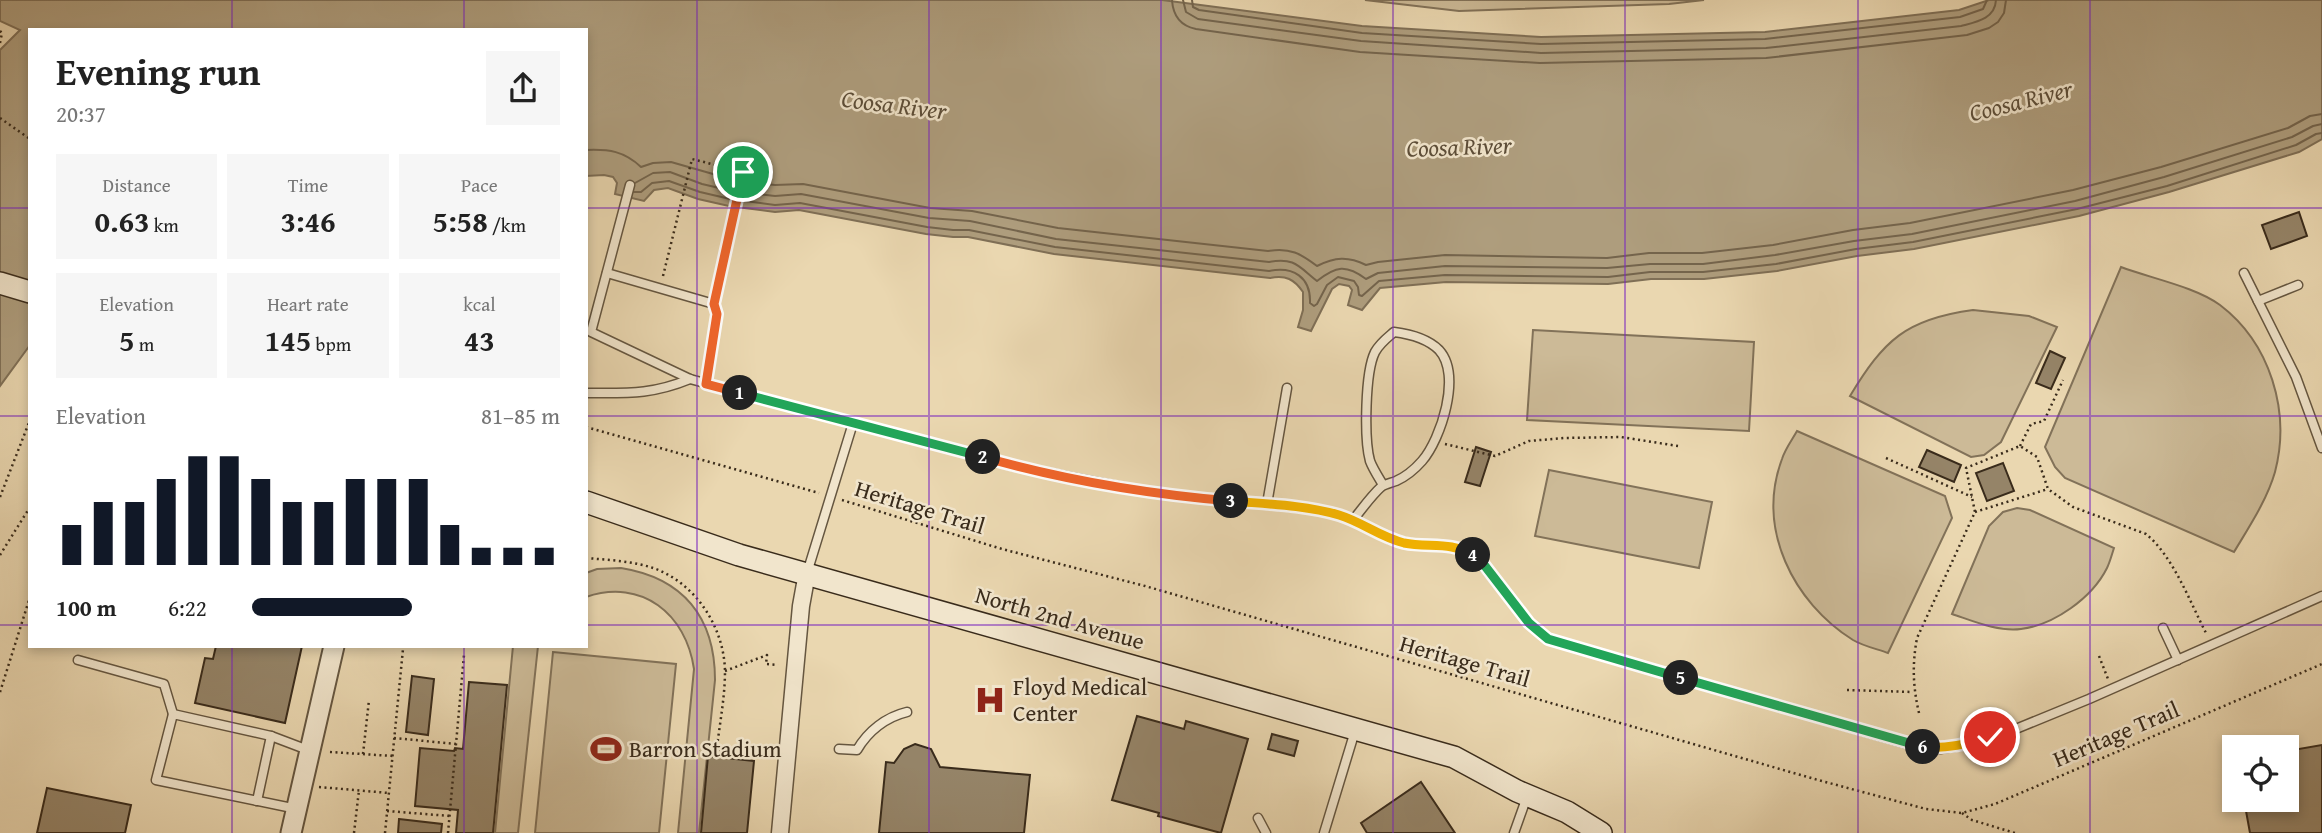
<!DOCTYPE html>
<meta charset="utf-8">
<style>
:root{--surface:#fff;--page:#f6f6f6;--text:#222;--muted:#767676;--accent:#111827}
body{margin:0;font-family:"Gentium Book Plus",serif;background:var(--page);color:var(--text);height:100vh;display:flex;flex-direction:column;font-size:26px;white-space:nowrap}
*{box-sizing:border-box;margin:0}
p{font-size:23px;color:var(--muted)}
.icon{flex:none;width:38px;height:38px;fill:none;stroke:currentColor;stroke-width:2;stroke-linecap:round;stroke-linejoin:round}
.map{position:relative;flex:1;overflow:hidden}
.details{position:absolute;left:28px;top:28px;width:560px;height:620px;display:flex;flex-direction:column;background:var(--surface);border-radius:0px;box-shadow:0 4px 10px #0003}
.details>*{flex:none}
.controls{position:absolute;left:2222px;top:735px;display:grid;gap:14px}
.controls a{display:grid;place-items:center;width:77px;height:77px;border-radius:0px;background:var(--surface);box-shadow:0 4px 10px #0003;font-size:35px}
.pin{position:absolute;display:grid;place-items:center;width:60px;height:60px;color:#fff;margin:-30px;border:4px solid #fff;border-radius:50%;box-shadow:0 2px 7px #0007}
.km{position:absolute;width:35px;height:35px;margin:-18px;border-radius:50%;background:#222;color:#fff;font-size:19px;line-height:35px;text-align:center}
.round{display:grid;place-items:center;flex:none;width:74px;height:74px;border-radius:0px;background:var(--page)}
.overview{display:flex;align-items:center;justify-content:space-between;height:119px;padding:0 28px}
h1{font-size:38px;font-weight:600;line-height:52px}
.metrics{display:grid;grid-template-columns:repeat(3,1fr);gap:10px;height:119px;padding:7px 28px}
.metrics div{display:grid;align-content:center;border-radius:0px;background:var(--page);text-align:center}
.metrics b{font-size:30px;font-weight:600}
.metrics small{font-size:19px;font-weight:400}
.metrics p{font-size:19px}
.chart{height:196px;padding:14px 28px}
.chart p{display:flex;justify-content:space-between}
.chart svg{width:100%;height:126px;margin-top:7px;stroke:var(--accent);stroke-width:6}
ul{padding:0 28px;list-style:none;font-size:23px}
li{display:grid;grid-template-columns:112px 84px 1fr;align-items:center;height:52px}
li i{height:18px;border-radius:9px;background:var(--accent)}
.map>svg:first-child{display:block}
.green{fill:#ccba97;stroke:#827259;stroke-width:2}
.water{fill:#ae9d7d;stroke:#7f6f56;stroke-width:2}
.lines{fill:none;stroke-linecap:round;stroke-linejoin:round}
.shore{stroke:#74644c;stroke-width:2}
.building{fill:#958468;stroke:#392b1b;stroke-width:2}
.service-casing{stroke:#655640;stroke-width:11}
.minor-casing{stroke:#655640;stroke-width:19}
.tertiary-casing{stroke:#655640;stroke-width:23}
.secondary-casing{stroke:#392b1b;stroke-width:24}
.path{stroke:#392b1b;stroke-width:2.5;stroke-dasharray:2 3.5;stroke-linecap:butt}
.service{stroke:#f1e5cc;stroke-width:8}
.minor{stroke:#f1e5cc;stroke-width:16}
.tertiary{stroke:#f1e5cc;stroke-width:19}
.secondary{stroke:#f1e5cc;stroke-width:21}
.split-1-casing{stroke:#fff;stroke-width:14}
.split-2-casing{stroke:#fff;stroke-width:14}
.split-3-casing{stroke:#fff;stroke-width:14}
.split-4-casing{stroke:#fff;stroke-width:14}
.split-5-casing{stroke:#fff;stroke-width:14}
.split-6-casing{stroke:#fff;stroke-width:14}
.split-7-casing{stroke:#fff;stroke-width:14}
.split-1{stroke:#f0652b;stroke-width:9}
.split-2{stroke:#22a559;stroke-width:9}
.split-3{stroke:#f0652b;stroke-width:9}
.split-4{stroke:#f5b400;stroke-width:9}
.split-5{stroke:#22a559;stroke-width:9}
.split-6{stroke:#22a559;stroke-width:9}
.split-7{stroke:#f5b400;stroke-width:9}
.grid{fill:none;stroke:#7b2cbf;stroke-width:2;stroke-opacity:0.55}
.labels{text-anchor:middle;stroke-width:5;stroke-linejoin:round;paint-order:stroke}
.street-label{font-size:23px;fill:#392b1b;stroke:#f1e5cc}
.poi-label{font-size:23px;fill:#392b1b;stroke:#f1e5cc;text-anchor:start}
.water-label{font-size:24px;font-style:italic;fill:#5c4d38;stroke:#f1e5cc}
</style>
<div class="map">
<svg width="2322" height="833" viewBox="0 0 2322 833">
<rect width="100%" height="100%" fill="#ead7b0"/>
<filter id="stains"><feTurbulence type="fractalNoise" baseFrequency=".00286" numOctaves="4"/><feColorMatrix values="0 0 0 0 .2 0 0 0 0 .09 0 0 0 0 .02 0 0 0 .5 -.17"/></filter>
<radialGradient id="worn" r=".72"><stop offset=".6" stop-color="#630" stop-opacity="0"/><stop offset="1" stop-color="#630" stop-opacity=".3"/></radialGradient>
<g class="green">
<path d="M1365 0H1704L1669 4 1459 11Z"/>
<path d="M2121 267C2150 278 2196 287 2220 305 2270 343 2291 411 2275 472 2267 500 2249 527 2234 552L2065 478 2055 467 2045 447Z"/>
<path d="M1973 310 2029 316 2057 327 2001 442 1984 455 1971 457 1850 396C1884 340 1906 319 1973 310Z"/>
<path d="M1533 330 1754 342 1749 431 1527 420Z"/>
<path d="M1797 431 1945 496 1952 518 1888 653C1877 649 1863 646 1853 640 1793 602 1756 529 1782 459 1785 449 1792 440 1797 431Z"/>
<path d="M1549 470 1712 502 1699 568 1535 536Z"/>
<path d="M2017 508 2030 510 2114 548C2112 554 2110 562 2107 568 2092 598 2054 625 2021 629 1998 632 1973 621 1952 614L1989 526 2003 512Z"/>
<path d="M621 568C683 578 715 617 715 680L699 833H678L694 669C686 614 642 578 586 597V573L597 569Z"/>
<path d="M513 646H538L518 833H495Z"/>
<path d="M553 652 676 664 659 833H535Z"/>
</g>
<path class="water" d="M0 0H1162L1362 26 1541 37 1765 32 1959 10 1989 0H2322V139L2299 152 2169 192 2079 216 1914 249 1857 256 1777 271 1704 279H1651L1608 284 1446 282 1380 288 1362 310 1348 305 1352 290 1349 286 1339 284 1332 289 1311 331 1298 327 1303 310V292C1294 279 1286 275 1270 278L1054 254 968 237H953L926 234 799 210 775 212 729 206 698 199 668 188 654 190 644 201 615 194 617 183 613 177 604 175 586 176V30H30V345L0 386V50L20 30 0 21Z"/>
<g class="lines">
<g class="shore">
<path d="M1172 0C1173 16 1181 26 1196 29L1360 52 1540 63 1766 58 1967 35 1989 28 1998 22 2004 13 2006 0"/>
<path d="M1183 0 1186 12 1198 19 1361 41 1541 53 1766 48 1961 26C1976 22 1995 19 1996 0"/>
<path d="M1192 0 1193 7 1199 10 1362 33 1541 44 1765 39 1960 17 1983 9 1987 0"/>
<path d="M586 150C609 149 624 151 641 167L653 163 671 162 734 180 775 185 803 184 930 208 972 211 1058 228 1268 251C1290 247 1301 254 1317 266 1335 257 1348 256 1366 265L1378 262 1445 255 1607 258 1649 253H1702L1773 245 1853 230 1910 223 2073 190 2161 167 2288 128 2310 116 2322 114"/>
<path d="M635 183 653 173 670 172 702 184 732 191 775 196 801 194 929 218 970 221 1056 239 1269 262C1295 257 1299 267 1317 281 1336 266 1346 264 1366 279L1378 273 1445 266 1607 268 1650 264H1703L1775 255 1854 241 1912 234 2075 201 2164 177 2292 137 2313 126 2322 124"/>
<path d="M634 192H641L652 183 669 181 700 192 730 199 775 205 800 203 927 227 953 230H969L1055 247 1269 271C1293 266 1311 277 1310 303L1314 306 1317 304 1327 285 1338 277 1354 281 1358 287 1359 295 1362 296 1379 281 1445 275 1608 277 1650 272H1703L1776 264 1856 249 1913 242 2077 209 2167 186 2296 145 2316 134 2322 133"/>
</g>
</g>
<g class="building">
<path d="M2299 212 2307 236 2271 249 2262 225Z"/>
<path d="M2050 351 2065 358 2051 389 2036 383Z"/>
<path d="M1476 447 1491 452 1480 486 1465 482Z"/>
<path d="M1927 450 1961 465 1954 482 1919 467Z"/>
<path d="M2003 463 2014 491 1987 501 1976 473Z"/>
<path d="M216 646H302L285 723 195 703 205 658 213 659Z"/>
<path d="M412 676 434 679 428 735 406 732Z"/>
<path d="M469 682 507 685 493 833H456L458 810 415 806 420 748 454 751 455 748 463 749Z"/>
<path d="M1137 716 1184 729 1186 721 1248 739 1221 833 1158 816 1159 813 1112 800Z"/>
<path d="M1272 734 1298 741 1294 756 1268 749Z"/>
<path d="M915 744 931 749 940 767 1030 775 1024 833H879L886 762 894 763 904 749Z"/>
<path d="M2322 745V833H2250L2244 800H2287V751Z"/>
<path d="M708 756 754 761 747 833H701Z"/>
<path d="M1421 782 1455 833H1367L1361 823Z"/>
<path d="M47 788 131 805 125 833H37Z"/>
<path d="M399 819 442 824 441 833H398Z"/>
</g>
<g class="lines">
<g class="service-casing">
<g id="service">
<path d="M630 185 591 332 690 379 1013 466 1153 493 1321 510 1353 520 1389 539 1406 543 1456 547 1477 558 1529 623 1548 639 1904 743 1940 749 1965 745 2006 733 2089 699 2322 596"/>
<path d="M607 273 714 304 717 314 706 384"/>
<path d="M2244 273 2296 377 2322 448"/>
<path d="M2258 301 2298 285"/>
<path d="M586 393C627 393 651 395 690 379"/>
<path d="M1267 504 1287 388"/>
<path d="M1353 520C1362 509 1371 496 1381 487 1385 484 1391 483 1396 481 1405 477 1415 469 1422 461 1441 439 1462 375 1439 350 1427 338 1410 334 1394 332 1387 338 1380 343 1375 352 1365 372 1364 439 1370 461 1373 469 1379 478 1383 485"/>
<path d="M807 573 853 423"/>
<path d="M2163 628 2178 660"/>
<path d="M78 660 164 684 173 714"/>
<path d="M839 749 857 750C868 731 886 717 907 712"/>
<path d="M257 801 271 736"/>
<path d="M297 809 156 780 173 714 271 736 308 750"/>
<path d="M1258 818 1266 833"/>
<path d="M1324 833 1355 731"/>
<path d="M1514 833 1524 805"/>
</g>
</g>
<g class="minor-casing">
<path id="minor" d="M780 833 801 606 807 573"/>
</g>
<g class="tertiary-casing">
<path id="tertiary" d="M291 833 334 646"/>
</g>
<g class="secondary-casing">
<g id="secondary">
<path d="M0 283 30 292"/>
<path d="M586 502 739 555 1454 757 1517 791 1567 812 1601 833"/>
</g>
</g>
<g class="path">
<path d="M0 31 2 33 0 43"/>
<path d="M0 118 30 139"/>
<path d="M663 276 692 159 743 172 716 294"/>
<path d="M586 427 819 493"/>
<path d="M1445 444 1495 456 1529 441 1564 438 1621 437 1678 446"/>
<path d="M2020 446 2031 424 2044 421 2063 380"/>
<path d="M1886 458 1972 497"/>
<path d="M0 497 30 420"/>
<path d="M842 500 1002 549 1145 586 1818 780 1926 809 1962 813 1995 804 2322 664"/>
<path d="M1975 512 2048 489"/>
<path d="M0 555 30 507"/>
<path d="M586 558C609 560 634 561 656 569 697 585 724 628 725 671 725 696 720 722 717 747L732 759"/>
<path d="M2099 656 2108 679"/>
<path d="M725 671 767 655 766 664 778 665"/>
<path d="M1847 690 1913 692"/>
<path d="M0 692 30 597"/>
<path d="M1919 713C1913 687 1912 665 1917 638L1975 512 1966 468 2020 446 2037 457 2048 489 2073 507 2146 534C2173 556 2190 602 2206 633"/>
<path d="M394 738 456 744"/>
<path d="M330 752 393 756"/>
<path d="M363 754 369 700"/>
<path d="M319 787 389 793"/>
<path d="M387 811 450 816"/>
<path d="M1962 813 1972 820 2015 833"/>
<path d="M354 833 359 790"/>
<path d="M385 833 403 649"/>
<path d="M448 833 464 655"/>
</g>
<use href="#service" class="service"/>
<use href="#minor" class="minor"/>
<use href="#tertiary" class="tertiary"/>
<use href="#secondary" class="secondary"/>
</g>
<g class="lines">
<g class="split-1-casing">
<path id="split-1" d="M740 393 706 384 717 314 714 304 743 172"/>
</g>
<g class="split-2-casing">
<path id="split-2" d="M740 393 983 457"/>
</g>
<g class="split-3-casing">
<path id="split-3" d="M983 457C1064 480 1147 494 1231 501"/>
</g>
<g class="split-4-casing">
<path id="split-4" d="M1231 501C1266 504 1305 505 1339 515 1362 522 1380 537 1404 543 1428 548 1451 541 1473 555"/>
</g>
<g class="split-5-casing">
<path id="split-5" d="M1473 555 1485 566 1529 623 1548 639 1681 678"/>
</g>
<g class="split-6-casing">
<path id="split-6" d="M1681 678 1923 747"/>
</g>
<g class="split-7-casing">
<path id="split-7" d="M1923 747C1947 749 1967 744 1990 737"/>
</g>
<use href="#split-1" class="split-1"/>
<use href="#split-2" class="split-2"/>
<use href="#split-3" class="split-3"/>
<use href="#split-4" class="split-4"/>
<use href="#split-5" class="split-5"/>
<use href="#split-6" class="split-6"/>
<use href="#split-7" class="split-7"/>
</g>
<path class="grid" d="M232 0V30M464 0V30M697 0V833M929 0V833M1161 0V833M1393 0V833M1625 0V833M1858 0V833M2090 0V833M0 208H30M586 208H2322M0 416H30M586 416H2322M0 625H30M586 625H2322M232 646V833M464 646V833"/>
<defs>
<g id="hospital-bare" transform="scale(2.415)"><path d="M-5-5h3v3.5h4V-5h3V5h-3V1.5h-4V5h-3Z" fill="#8f2418" stroke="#f1e5cc" stroke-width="2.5" paint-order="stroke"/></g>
<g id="stadium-bare" transform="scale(2.415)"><path d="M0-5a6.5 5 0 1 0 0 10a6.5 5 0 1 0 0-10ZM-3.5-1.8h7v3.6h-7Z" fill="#8f2418" stroke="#f1e5cc" stroke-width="2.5" paint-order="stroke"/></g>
</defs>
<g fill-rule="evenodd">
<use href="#hospital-bare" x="990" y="700"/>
<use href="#stadium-bare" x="606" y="749"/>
</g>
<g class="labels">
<g class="street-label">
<text transform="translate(920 507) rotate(17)" y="8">Heritage Trail</text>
<text transform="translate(1060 618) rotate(16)" y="8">North 2nd Avenue</text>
<text transform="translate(1465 661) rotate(16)" y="8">Heritage Trail</text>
<text transform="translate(2116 734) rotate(-23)" y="8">Heritage Trail</text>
</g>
<g class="poi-label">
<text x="1013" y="695">Floyd Medical<tspan x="1013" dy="26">Center</tspan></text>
<text x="629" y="757">Barron Stadium</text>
</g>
<g class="water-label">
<text transform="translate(2021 101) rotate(-14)" y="8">Coosa River</text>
<text transform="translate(894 105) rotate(7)" y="8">Coosa River</text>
<text transform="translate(1459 147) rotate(-2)" y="8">Coosa River</text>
</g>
</g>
<rect width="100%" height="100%" filter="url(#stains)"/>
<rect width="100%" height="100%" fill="url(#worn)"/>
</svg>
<div class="controls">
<a><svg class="icon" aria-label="locate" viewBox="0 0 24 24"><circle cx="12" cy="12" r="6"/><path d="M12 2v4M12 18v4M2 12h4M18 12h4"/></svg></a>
</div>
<div class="pin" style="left:743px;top:172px;background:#1e9e55"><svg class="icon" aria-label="arrive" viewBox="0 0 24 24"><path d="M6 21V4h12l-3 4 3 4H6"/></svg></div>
<div class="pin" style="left:1990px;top:737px;background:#d93025"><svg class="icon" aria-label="check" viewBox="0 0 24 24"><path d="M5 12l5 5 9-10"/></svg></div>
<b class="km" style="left:740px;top:393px">1</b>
<b class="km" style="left:983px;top:457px">2</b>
<b class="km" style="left:1231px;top:501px">3</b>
<b class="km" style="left:1473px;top:555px">4</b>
<b class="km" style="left:1681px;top:678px">5</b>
<b class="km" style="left:1923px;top:747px">6</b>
<section class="details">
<div class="overview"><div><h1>Evening run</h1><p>20:37</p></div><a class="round"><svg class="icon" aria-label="share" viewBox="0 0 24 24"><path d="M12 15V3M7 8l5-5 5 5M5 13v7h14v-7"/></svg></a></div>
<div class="metrics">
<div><p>Distance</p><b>0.63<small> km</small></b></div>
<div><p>Time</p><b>3:46</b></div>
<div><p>Pace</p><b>5:58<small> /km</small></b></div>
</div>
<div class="metrics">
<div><p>Elevation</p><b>5<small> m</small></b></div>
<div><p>Heart rate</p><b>145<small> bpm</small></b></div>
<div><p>kcal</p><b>43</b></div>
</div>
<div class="chart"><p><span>Elevation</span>81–85 m</p>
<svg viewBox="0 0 160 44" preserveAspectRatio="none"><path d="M5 44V30M15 44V22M25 44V22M35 44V14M45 44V6M55 44V6M65 44V14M75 44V22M85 44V22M95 44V14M105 44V14M115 44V14M125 44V30M135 44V38M145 44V38M155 44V38"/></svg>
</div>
<ul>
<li><b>100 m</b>6:22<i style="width:52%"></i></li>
</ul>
</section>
</div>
